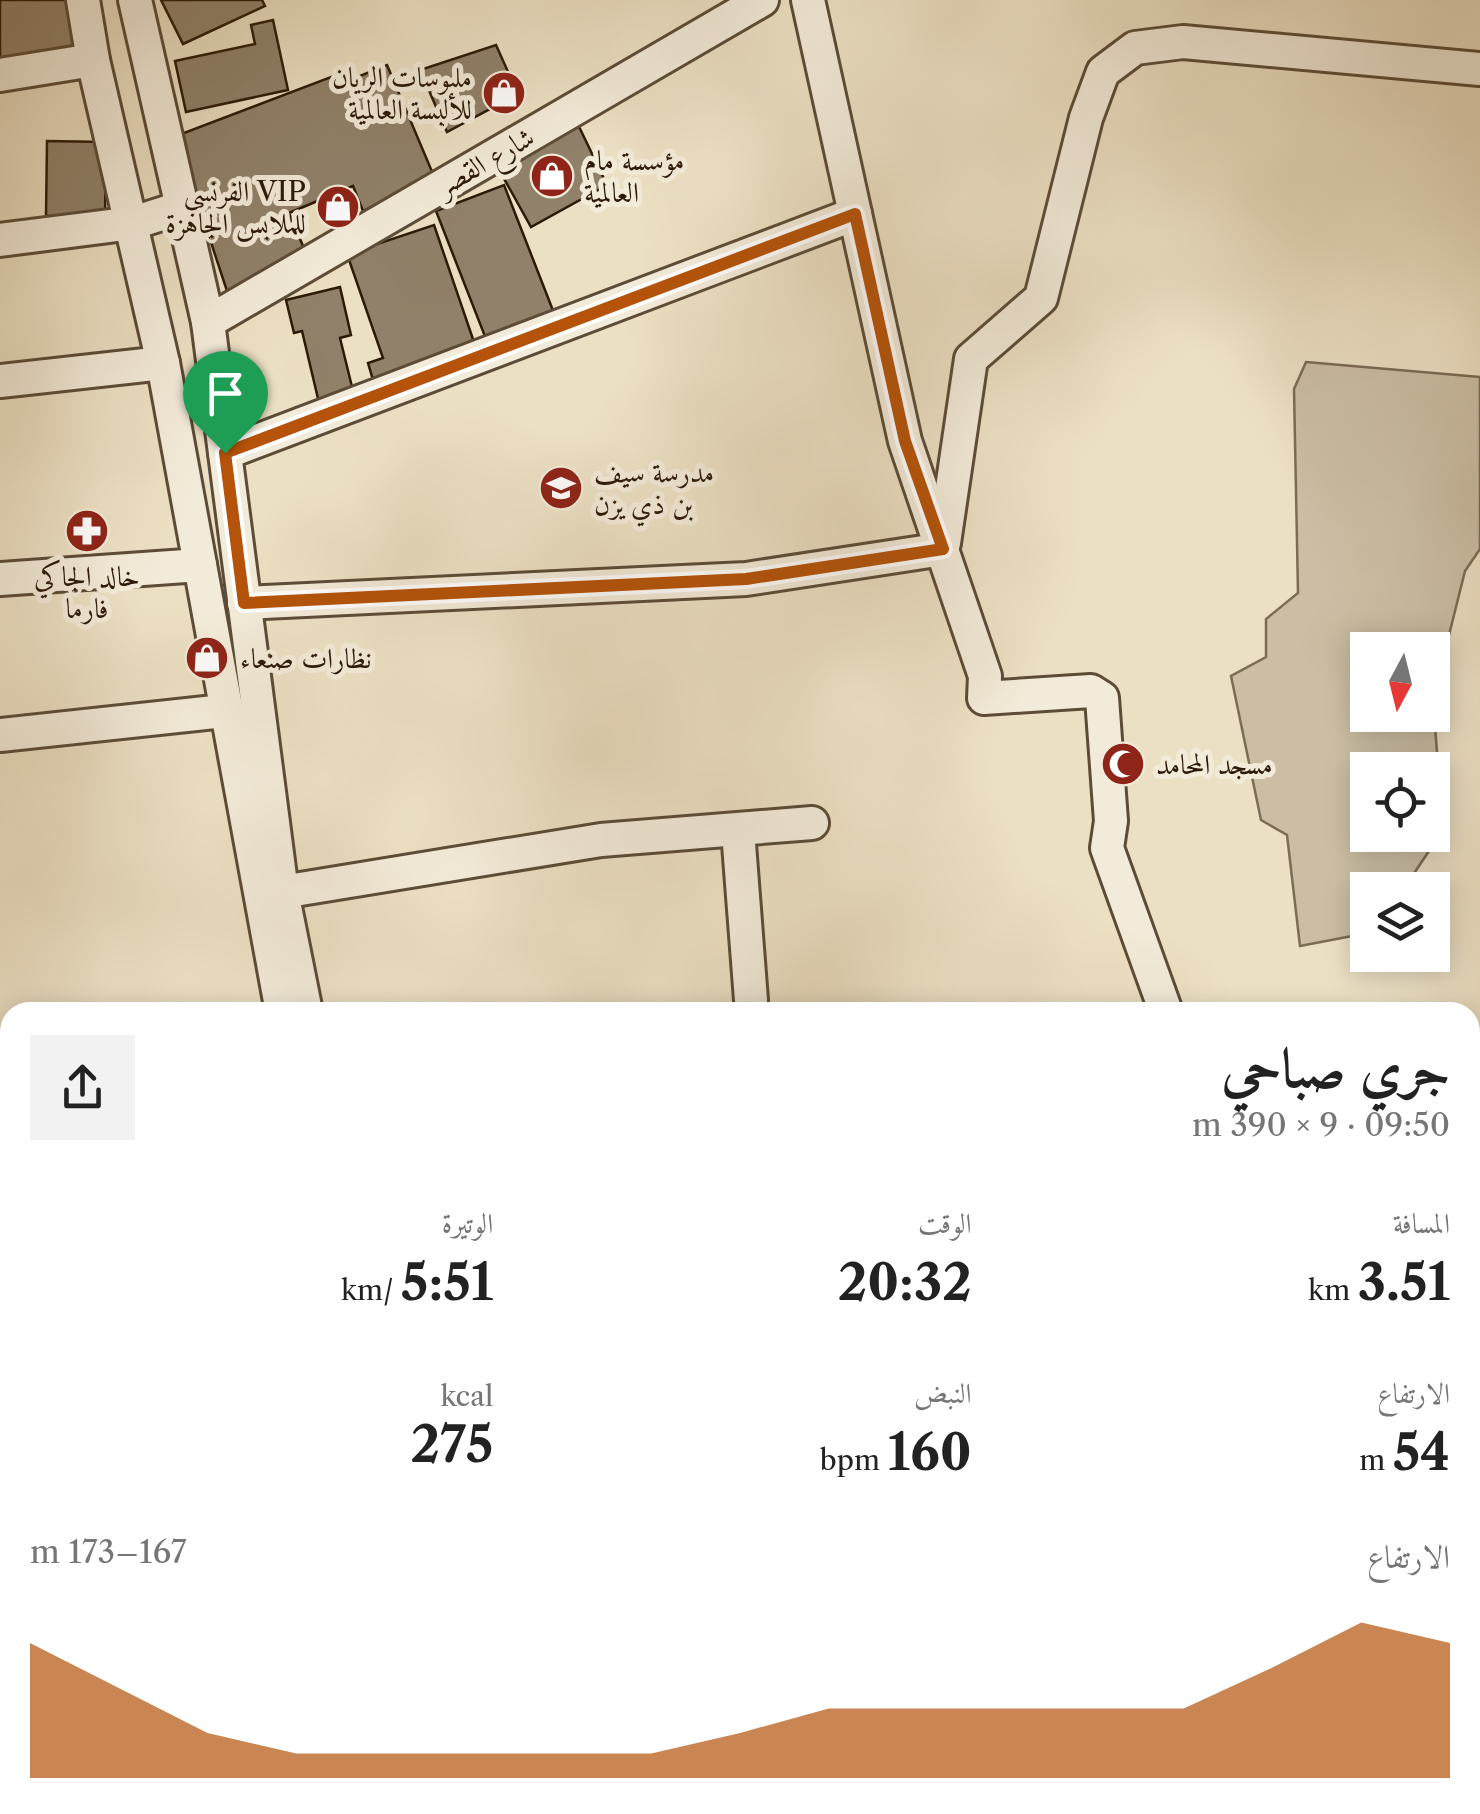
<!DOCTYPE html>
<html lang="ar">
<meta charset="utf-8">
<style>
:root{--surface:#fff;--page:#f2f2f2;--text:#222;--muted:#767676;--accent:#b45309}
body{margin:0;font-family:"Libre Caslon Text",Amiri,serif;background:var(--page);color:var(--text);direction:rtl;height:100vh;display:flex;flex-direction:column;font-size:38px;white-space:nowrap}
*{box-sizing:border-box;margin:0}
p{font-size:32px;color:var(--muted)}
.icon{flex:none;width:55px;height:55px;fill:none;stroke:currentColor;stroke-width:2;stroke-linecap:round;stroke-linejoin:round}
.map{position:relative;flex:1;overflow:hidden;direction:ltr}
.drawer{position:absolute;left:0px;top:1002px;width:1480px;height:812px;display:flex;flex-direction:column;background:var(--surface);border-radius:30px 30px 0 0;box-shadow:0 5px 25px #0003;direction:rtl}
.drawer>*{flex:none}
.needle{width:65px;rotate:187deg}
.buttons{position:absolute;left:1350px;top:632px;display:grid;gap:20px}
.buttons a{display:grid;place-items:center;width:100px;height:100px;border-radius:0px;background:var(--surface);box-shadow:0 5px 25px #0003;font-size:50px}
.pin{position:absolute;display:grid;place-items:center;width:85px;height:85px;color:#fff;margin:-102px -42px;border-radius:50% 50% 50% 0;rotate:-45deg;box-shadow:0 0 10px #0007}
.pin .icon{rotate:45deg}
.round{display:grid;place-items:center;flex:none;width:105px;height:105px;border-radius:0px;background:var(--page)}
.overview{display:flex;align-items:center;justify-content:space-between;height:170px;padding:0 30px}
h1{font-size:55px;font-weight:700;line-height:75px}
.stats{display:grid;grid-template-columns:repeat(3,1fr);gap:15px;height:170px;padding:10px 30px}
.stats div{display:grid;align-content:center}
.stats b{font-size:50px;font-weight:700}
.stats small{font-size:28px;font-weight:400}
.stats p{font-size:28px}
.chart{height:280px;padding:20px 30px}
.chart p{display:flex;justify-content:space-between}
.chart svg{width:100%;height:180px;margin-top:10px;fill:var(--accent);opacity:.7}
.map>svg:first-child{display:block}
.green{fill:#cbbea4;stroke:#7c6c56;stroke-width:2.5;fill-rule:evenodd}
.building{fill:#90816a;stroke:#2c1a08;stroke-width:2.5}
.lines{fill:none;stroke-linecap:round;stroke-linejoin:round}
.street-casing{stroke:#5c4c37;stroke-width:38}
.street{stroke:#f3ebd9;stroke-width:32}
.route-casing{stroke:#fff;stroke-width:20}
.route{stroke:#b45309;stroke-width:12}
.labels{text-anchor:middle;stroke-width:10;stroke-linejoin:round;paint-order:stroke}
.poi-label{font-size:28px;fill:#2c1a08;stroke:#f3ebd9;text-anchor:start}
.street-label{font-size:28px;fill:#2c1a08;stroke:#f3ebd9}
</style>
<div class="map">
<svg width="1480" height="1814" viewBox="0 0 1480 1814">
<rect width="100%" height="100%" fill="#ece0c4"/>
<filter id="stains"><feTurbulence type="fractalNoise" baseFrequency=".002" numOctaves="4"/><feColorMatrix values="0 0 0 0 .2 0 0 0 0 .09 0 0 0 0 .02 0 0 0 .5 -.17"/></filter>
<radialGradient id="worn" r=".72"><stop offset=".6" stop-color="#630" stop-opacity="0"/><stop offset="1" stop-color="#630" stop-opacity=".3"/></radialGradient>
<path class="green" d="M1306 362 1480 377V549L1465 571 1433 699 1432 650H1368V715H1432L1433 700 1443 830 1403 890H1368L1367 923 1352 936 1300 946 1287 835 1261 820 1231 676 1266 657V619L1298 593 1294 389ZM1368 770H1432V835H1368Z"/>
<g class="building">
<path d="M0 0H77L87 53 0 68Z"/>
<path d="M161 0H262L265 6 183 44Z"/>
<path d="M273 20 288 90 186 112 175 61 255 44 251 25Z"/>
<path d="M496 45 518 94 447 132 420 70Z"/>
<path d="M387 65 436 181 363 211 353 186 289 213 309 260 228 294 176 136 331 77 335 86Z"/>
<path d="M572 112 607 185 531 227 497 166Z"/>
<path d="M47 141 106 142 105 216H46Z"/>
<path d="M504 185 554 313 486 339 436 211Z"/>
<path d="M434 225 475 345 373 380 368 363 383 358 347 254Z"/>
<path d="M340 287 351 335 340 338 355 399 320 407 302 331 294 333 286 300Z"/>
</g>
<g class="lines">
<g class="street-casing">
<g id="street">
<path d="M83 0 93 60 163 363 282 1012"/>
<path d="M135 0 208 322 282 892 306 1012"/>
<path d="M808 0 905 441 985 676 984 698 1091 691 1102 698 1111 821 1107 848 1166 1012"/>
<path d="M0 75 93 60"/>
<path d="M0 240 133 223 183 207"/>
<path d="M208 322 762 0"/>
<path d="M0 381 163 363"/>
<path d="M225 453 855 214"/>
<path d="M944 543 971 359 1041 298 1086 118 1103 72 1135 48 1183 42 1480 69"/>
<path d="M0 579 200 565"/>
<path d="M244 603 746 579 943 549"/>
<path d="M0 735 224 711"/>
<path d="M738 831 751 1000"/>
<path d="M282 892 601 840 812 823"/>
<path d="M1470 1287 1480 1286"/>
<path d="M0 1599H10"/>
<path d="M1470 1635 1480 1631"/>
<path d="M444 1805 446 1814"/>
<path d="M814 1805 816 1814"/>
<path d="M536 1814 547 1805"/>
<path d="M1033 1814 1053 1805"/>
</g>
</g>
<use href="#street" class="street"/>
</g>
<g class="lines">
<g class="route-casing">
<path id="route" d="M855 214 905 441 943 549 746 579 244 603 225 453Z"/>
</g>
<use href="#route" class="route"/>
</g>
<defs>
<g id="shop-disc" transform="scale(2.25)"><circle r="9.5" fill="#8f2418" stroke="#f3ebd9"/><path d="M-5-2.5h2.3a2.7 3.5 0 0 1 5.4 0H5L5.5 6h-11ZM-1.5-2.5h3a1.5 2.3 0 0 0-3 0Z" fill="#fff"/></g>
<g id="school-disc" transform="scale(2.25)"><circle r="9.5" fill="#8f2418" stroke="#f3ebd9"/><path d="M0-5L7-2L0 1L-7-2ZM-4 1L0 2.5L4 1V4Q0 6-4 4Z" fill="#fff"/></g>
<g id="pharmacy-disc" transform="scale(2.25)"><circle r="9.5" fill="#8f2418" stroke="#f3ebd9"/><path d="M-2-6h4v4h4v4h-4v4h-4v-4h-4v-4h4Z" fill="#fff"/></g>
<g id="mosque-disc" transform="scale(2.25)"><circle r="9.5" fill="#8f2418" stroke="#f3ebd9"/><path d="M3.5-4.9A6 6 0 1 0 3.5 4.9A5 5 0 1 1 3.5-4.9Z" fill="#fff"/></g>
</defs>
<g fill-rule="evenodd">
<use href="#shop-disc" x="504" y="93"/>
<use href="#shop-disc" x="552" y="176"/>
<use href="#shop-disc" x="338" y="207"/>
<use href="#school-disc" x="561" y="488"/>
<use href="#pharmacy-disc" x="87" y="531"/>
<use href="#shop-disc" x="207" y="658"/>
<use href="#mosque-disc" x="1123" y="764"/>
</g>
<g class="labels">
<g class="poi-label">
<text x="472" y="87" text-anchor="end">ملبوسات الريان<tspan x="472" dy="32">للألبسة العالمية</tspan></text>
<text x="584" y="170">مؤسسة مام<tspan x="584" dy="32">العالمية</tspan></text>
<text x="306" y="201" text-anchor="end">الفرنسي VIP<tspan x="306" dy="32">للملابس الجاهزة</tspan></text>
<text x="594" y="482">مدرسة سيف<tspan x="594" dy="32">بن ذي يزن</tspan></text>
<text x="87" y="586" text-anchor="middle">خالد الجاكي<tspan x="87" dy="32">فارما</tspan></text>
<text x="240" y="668">نظارات صنعاء</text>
<text x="1156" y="774">مسجد المحامد</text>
</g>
<g class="street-label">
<text transform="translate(485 161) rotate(-30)" y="10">شارع القصر</text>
</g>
</g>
<rect width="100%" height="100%" filter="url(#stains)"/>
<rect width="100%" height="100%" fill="url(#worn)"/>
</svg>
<div class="buttons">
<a><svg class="needle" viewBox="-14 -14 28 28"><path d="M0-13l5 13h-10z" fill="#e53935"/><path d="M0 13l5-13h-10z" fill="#767676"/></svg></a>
<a><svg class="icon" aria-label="locate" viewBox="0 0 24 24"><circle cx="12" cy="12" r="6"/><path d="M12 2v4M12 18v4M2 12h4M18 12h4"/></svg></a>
<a><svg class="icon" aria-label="layers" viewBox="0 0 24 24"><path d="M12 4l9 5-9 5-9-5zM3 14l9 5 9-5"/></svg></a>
</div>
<div class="pin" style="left:225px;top:453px;background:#1e9e55"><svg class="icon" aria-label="arrive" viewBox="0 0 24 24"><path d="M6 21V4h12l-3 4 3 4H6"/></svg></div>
<section class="drawer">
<div class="overview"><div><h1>جري صباحي</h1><p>09:50 · 9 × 390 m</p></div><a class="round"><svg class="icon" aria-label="share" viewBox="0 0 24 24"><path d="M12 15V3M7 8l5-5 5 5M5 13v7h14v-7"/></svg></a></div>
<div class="stats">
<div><p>المسافة</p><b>3.51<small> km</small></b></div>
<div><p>الوقت</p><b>20:32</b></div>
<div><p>الوتيرة</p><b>5:51<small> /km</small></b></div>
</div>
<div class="stats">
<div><p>الارتفاع</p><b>54<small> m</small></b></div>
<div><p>النبض</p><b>160<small> bpm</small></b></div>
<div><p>kcal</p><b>275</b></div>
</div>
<div class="chart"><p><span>الارتفاع</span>167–173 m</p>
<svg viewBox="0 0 160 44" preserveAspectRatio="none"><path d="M0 44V11L10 22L20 33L30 38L40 38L50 38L60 38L70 38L80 33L90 27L100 27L110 27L120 27L130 27L140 17L150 6L160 11V44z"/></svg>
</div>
</section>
</div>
